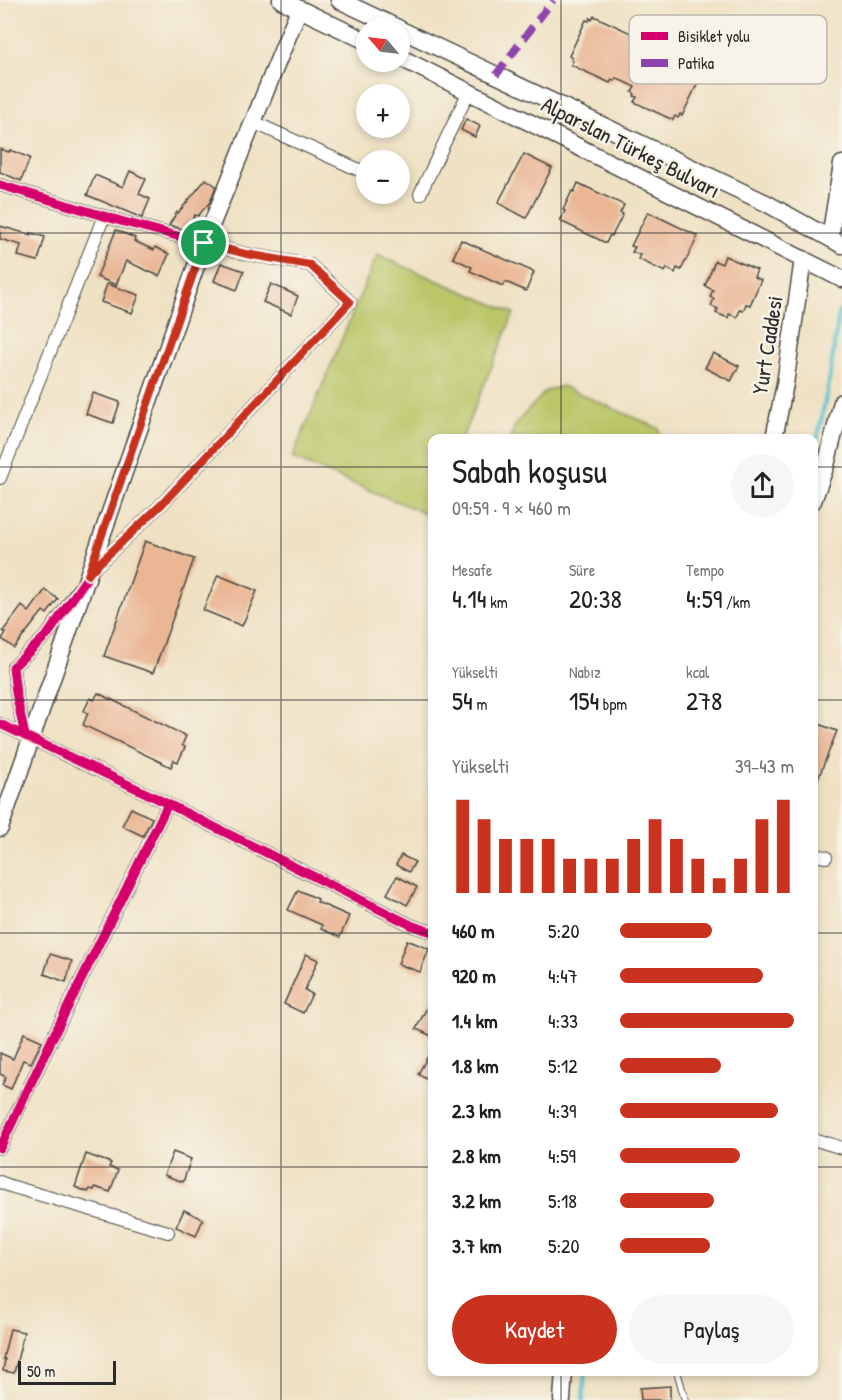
<!DOCTYPE html>
<html lang="tr">
<meta charset="utf-8">
<style>
:root{--surface:#fff;--page:#f6f6f6;--text:#202124;--muted:#757577;--accent:#c8321e}
body{margin:0;font-family:"Patrick Hand",sans-serif;background:var(--page);color:var(--text);height:100vh;display:flex;flex-direction:column;font-size:22px;white-space:nowrap}
*{box-sizing:border-box;margin:0}
p{font-size:20px;color:var(--muted)}
.icon{flex:none;width:33px;height:33px;fill:none;stroke:currentColor;stroke-width:2;stroke-linecap:round;stroke-linejoin:round}
.map{position:relative;flex:1;overflow:hidden}
.panel{position:absolute;left:428px;top:434px;width:390px;height:942px;display:flex;flex-direction:column;background:var(--surface);border-radius:12px;box-shadow:0 3px 9px #0003}
.panel>*{flex:none}
.needle{width:39px;rotate:298deg}
.buttons{position:absolute;left:356px;top:18px;display:grid;gap:12px}
.buttons a{display:grid;place-items:center;width:54px;height:54px;border-radius:50%;background:var(--surface);box-shadow:0 3px 9px #0003;font-size:30px}
.scale{position:absolute;left:18px;bottom:15px;width:98px;box-sizing:border-box;padding-left:6px;border:3px solid #2b2b2b;border-top:0;font-size:16px;line-height:21px;white-space:nowrap;color:#2b2b2b;-webkit-text-stroke:4px #f7f3e8;paint-order:stroke}
.pin{position:absolute;display:grid;place-items:center;width:51px;height:51px;color:#fff;margin:-26px;border:3px solid #fff;border-radius:50%;box-shadow:0 2px 6px #0007}
.round{display:grid;place-items:center;flex:none;width:63px;height:63px;border-radius:32px;background:var(--page)}
.head{display:flex;align-items:center;justify-content:space-between;height:102px;padding:0 24px}
h1{font-size:33px;font-weight:600;line-height:45px}
.metrics{display:grid;grid-template-columns:repeat(3,1fr);gap:9px;height:102px;padding:6px 24px}
.metrics div{display:grid;align-content:center}
.metrics b{font-size:26px;font-weight:600}
.metrics small{font-size:16px;font-weight:400}
.metrics p{font-size:16px}
.chart{height:168px;padding:12px 24px}
.chart p{display:flex;justify-content:space-between}
.chart svg{width:100%;height:108px;margin-top:6px;stroke:var(--accent);stroke-width:6}
.primary-button{display:flex;gap:12px;margin-top:auto;padding:12px 24px}
.primary-button a{flex:1;height:69px;border-radius:36px;background:var(--accent);color:#fff;font-size:24px;font-weight:600;line-height:69px;text-align:center}
.primary-button a+a{background:var(--page);color:var(--text)}
ul{padding:0 24px;list-style:none;font-size:20px}
li{display:grid;grid-template-columns:96px 72px 1fr;align-items:center;height:45px}
li i{height:15px;border-radius:8px;background:var(--accent)}
.map>svg:first-child{display:block}
.grass{fill:#bac668;stroke:#72784a;stroke-width:1.5}
.lines{fill:none;stroke-linecap:round;stroke-linejoin:round}
.stream{stroke:#55c0d0;stroke-width:4}
.building{fill:#eab694}
.lane-casing{stroke:#484642;stroke-width:8}
.street-casing{stroke:#484642;stroke-width:14}
.secondary-casing{stroke:#484642;stroke-width:19}
.lane{stroke:#fff;stroke-width:6}
.street{stroke:#fff;stroke-width:12}
.secondary{stroke:#fff;stroke-width:16}
.quiet{stroke:#8e44ad;stroke-width:8;stroke-dasharray:15 8;stroke-linecap:butt}
.cycleway-casing{stroke:#f7f3e8;stroke-width:13}
.cycleway{stroke:#d6006c;stroke-width:9}
.route-casing{stroke:#fff;stroke-width:12}
.route{stroke:#c8321e;stroke-width:8}
.grid{fill:none;stroke:#2b2b2b;stroke-width:1.5;stroke-opacity:0.55}
.labels{text-anchor:middle;stroke-width:5;stroke-linejoin:round;paint-order:stroke}
.street-label{font-size:22px;fill:#2b2b2b;stroke:#f7f3e8}
.key{fill:#f7f3e8;stroke:#bab7af;stroke-width:1.5}
.key-label{font-size:16px;fill:#2b2b2b}
</style>
<div class="map">
<svg width="842" height="1400" viewBox="0 0 842 1400">
<rect width="100%" height="100%" fill="#f7f3e8"/>
<filter id="ink" filterUnits="userSpaceOnUse"><feTurbulence type="fractalNoise" baseFrequency=".0167" numOctaves="2"/><feDisplacementMap in="SourceGraphic" scale="12" xChannelSelector="R" yChannelSelector="G"/><feConvolveMatrix kernelMatrix="1 2 1 2 8 2 1 2 1" color-interpolation-filters="sRGB"/></filter>
<filter id="wash" filterUnits="userSpaceOnUse"><feTurbulence type="fractalNoise" baseFrequency=".008" numOctaves="4" result="noise"/><feDisplacementMap in="SourceGraphic" scale="24" xChannelSelector="R" yChannelSelector="G"/><feGaussianBlur stdDeviation="1.35" result="paint"/><feColorMatrix in="noise" values="0 0 0 0 0 0 0 0 0 0 0 0 0 0 0 0 0 1.4 0 .05"/><feComposite in="paint" operator="in"/></filter>
<g filter="url(#wash)">
<rect width="100%" height="100%" fill="#efe1c3"/>
<g class="grass">
<path d="M377 255 514 313 462 438H432V509L429 515 292 458Z"/>
<path d="M562 386 658 428 662 438H510L517 422 546 391Z"/>
</g>
<g class="lines">
<g class="stream">
<path d="M813 460 829 382 839 311"/>
<path d="M583 1400 585 1371"/>
</g>
</g>
<g id="blocks">
<g class="building">
<path d="M594 16 633 34 632 36 635 38 634 40 637 42 633 49 652 58 654 55 656 56 658 52 697 70 695 73 699 74 697 77 700 78 682 116 680 114 678 118 675 116 673 120 634 102 637 97 634 96 635 94 632 92 635 87 616 78 615 81 612 80 610 83 571 65 573 61 571 60 572 58 569 56 586 20 589 21 590 18 592 20Z"/>
<path d="M466 119 480 126 475 137 461 130Z"/>
<path d="M0 149 9 152 10 150 30 158 21 181 0 172Z"/>
<path d="M524 154 552 168 526 218 498 203Z"/>
<path d="M130 171 146 179 139 194 150 199 142 218 87 195 95 175 123 187Z"/>
<path d="M206 179 216 186 210 202 198 216 195 215 187 230 169 225 177 212 178 213Z"/>
<path d="M578 183 624 205 620 213 623 214 612 236 610 235 606 243 560 221 565 211 563 210 572 191 574 192Z"/>
<path d="M648 212 698 236 681 270 677 268 675 273 667 268 665 272 638 259 640 255 632 252 635 247 631 246Z"/>
<path d="M0 226 31 235V233L45 237 38 261 18 256 21 245 0 239Z"/>
<path d="M116 230 135 238 134 241 154 250 155 247 169 254 159 276 126 261 116 285 97 277Z"/>
<path d="M461 240 534 272 526 291 506 282 503 286 470 271 472 267 453 258Z"/>
<path d="M725 256 757 270 754 277 761 280 750 305 746 304 743 311 740 310 737 317 729 314 728 318 716 313 718 309 711 306 714 299 710 297 713 290 705 286 715 261 722 264Z"/>
<path d="M221 263 244 271 237 290 214 281Z"/>
<path d="M107 284 139 295 132 313 101 302Z"/>
<path d="M271 284 298 296 291 314 263 302Z"/>
<path d="M713 353 739 366 731 381 705 368Z"/>
<path d="M93 393 120 402 113 423 86 414Z"/>
<path d="M145 541 194 559 153 673 104 656Z"/>
<path d="M218 575 257 591 242 626 203 610Z"/>
<path d="M45 590 58 599 47 614 43 611 14 648 2 639 6 633 3 631 22 606 29 612Z"/>
<path d="M98 693 186 736 182 745 185 747 178 762 174 760 171 767 83 725 88 713 84 711 90 698 94 700Z"/>
<path d="M813 722 837 731 814 789H813Z"/>
<path d="M131 808 152 818 143 836 122 826Z"/>
<path d="M401 855 415 862 409 872 396 865Z"/>
<path d="M397 876 417 887 407 905 387 894Z"/>
<path d="M298 890 318 899 317 902 349 916 340 937 321 929 322 925 288 910Z"/>
<path d="M407 940 429 949 420 972 398 964Z"/>
<path d="M50 954 72 961 66 982 44 974Z"/>
<path d="M306 954 318 960 305 990 312 994 303 1013 284 1004Z"/>
<path d="M432 998V1036L416 1029Z"/>
<path d="M24 1033 42 1041 31 1063 23 1060 11 1089 2 1085 6 1077 0 1074V1053L13 1059Z"/>
<path d="M432 1049V1083L418 1074Z"/>
<path d="M173 1152 191 1159 183 1182 164 1175Z"/>
<path d="M86 1154 111 1163 109 1167 118 1170 110 1192 95 1187 94 1190 90 1189 88 1192 75 1187Z"/>
<path d="M184 1210 203 1219 196 1236 176 1227Z"/>
<path d="M10 1329 24 1332 14 1373 3 1371 5 1359H3Z"/>
<path d="M670 1386V1400H641L640 1388Z"/>
</g>
</g>
</g>
<g filter="url(#ink)">
<use href="#blocks" fill-opacity="0" stroke="#484642" stroke-width="1.5"/>
<g class="lines">
<g class="lane-casing">
<path id="lane" d="M677 1371 685 1400"/>
</g>
<g class="street-casing">
<g id="street">
<path d="M253 122 366 173"/>
<path d="M0 185 124 222 246 254 310 265 350 302 162 504 91 571"/>
<path d="M420 194 469 91"/>
<path d="M0 478 104 216"/>
<path d="M0 724 150 795 413 926 432 932"/>
<path d="M25 736 16 693 13 667 48 634 79 588"/>
<path d="M813 855 826 857"/>
<path d="M813 1139 842 1148"/>
<path d="M0 1148 52 1039 168 804"/>
<path d="M0 1182 10 1186 168 1232"/>
</g>
</g>
<g class="secondary-casing">
<g id="secondary">
<path d="M281 0 366 41"/>
<path d="M339 0 398 28"/>
<path d="M399 29 766 203 842 245"/>
<path d="M399 57 842 279"/>
<path d="M830 238 842 164"/>
<path d="M774 438 785 384 803 259"/>
<path d="M813 501 826 465 842 402"/>
<path d="M0 828 204 243 299 9"/>
<path d="M562 1400 564 1371"/>
</g>
</g>
<use href="#lane" class="lane"/>
<use href="#street" class="street"/>
<use href="#secondary" class="secondary"/>
<path class="quiet" d="M496 75 553 0"/>
<g class="cycleway-casing">
<g id="cycleway">
<path d="M0 185 124 222 246 254 310 265 350 302 162 504 93 569 48 634 13 667 16 693 25 736"/>
<path d="M0 724 150 795 413 926 432 932"/>
<path d="M0 1148 52 1039 168 804"/>
</g>
</g>
<use href="#cycleway" class="cycleway"/>
</g>
</g>
<g class="lines" filter="url(#ink)">
<g class="route-casing">
<path id="route" d="M204 243 246 254 310 265 350 302 162 504 93 569 88 575Z"/>
</g>
<use href="#route" class="route"/>
</g>
<path class="grid" d="M281 0V1400M561 0V438M0 233H842M0 467H432M813 467H842M0 700H432M813 700H842M0 933H432M813 933H842M0 1167H432M813 1167H842M561 1371V1400"/>
<g class="labels">
<g class="street-label">
<text transform="translate(631 147) rotate(27)" y="8">Alparslan Türkeş Bulvarı</text>
<text transform="translate(767 345) rotate(-81)" y="8">Yurt Caddesi</text>
</g>
</g>
<rect x="629" y="15" width="198" height="69" rx="9" class="key"/>
<rect x="641" y="32" width="27" height="8" fill="#d6006c"/>
<rect x="641" y="59" width="27" height="8" fill="#8e44ad"/>
<g class="key-label">
<text x="678" y="42">Bisiklet yolu</text>
<text x="678" y="69">Patika</text>
</g>
</svg>
<div class="buttons">
<a><svg class="needle" viewBox="-14 -14 28 28"><path d="M0-13l5 13h-10z" fill="#e53935"/><path d="M0 13l5-13h-10z" fill="#757577"/></svg></a>
<a>+</a>
<a>−</a>
</div>
<div class="scale">50 m</div>
<div class="pin" style="left:204px;top:243px;background:#1e9e55"><svg class="icon" aria-label="arrive" viewBox="0 0 24 24"><path d="M6 21V4h12l-3 4 3 4H6"/></svg></div>
<section class="panel">
<div class="head"><div><h1>Sabah koşusu</h1><p>09:59 · 9 × 460 m</p></div><a class="round"><svg class="icon" aria-label="share" viewBox="0 0 24 24"><path d="M12 15V3M7 8l5-5 5 5M5 13v7h14v-7"/></svg></a></div>
<div class="metrics">
<div><p>Mesafe</p><b>4.14<small> km</small></b></div>
<div><p>Süre</p><b>20:38</b></div>
<div><p>Tempo</p><b>4:59<small> /km</small></b></div>
</div>
<div class="metrics">
<div><p>Yükselti</p><b>54<small> m</small></b></div>
<div><p>Nabız</p><b>154<small> bpm</small></b></div>
<div><p>kcal</p><b>278</b></div>
</div>
<div class="chart"><p><span>Yükselti</span>39–43 m</p>
<svg viewBox="0 0 160 44" preserveAspectRatio="none"><path d="M5 44V6M15 44V14M25 44V22M35 44V22M45 44V22M55 44V30M65 44V30M75 44V30M85 44V22M95 44V14M105 44V22M115 44V30M125 44V38M135 44V30M145 44V14M155 44V6"/></svg>
</div>
<ul>
<li><b>460 m</b>5:20<i style="width:53%"></i></li>
<li><b>920 m</b>4:47<i style="width:82%"></i></li>
<li><b>1.4 km</b>4:33<i style="width:100%"></i></li>
<li><b>1.8 km</b>5:12<i style="width:58%"></i></li>
<li><b>2.3 km</b>4:39<i style="width:91%"></i></li>
<li><b>2.8 km</b>4:59<i style="width:69%"></i></li>
<li><b>3.2 km</b>5:18<i style="width:54%"></i></li>
<li><b>3.7 km</b>5:20<i style="width:52%"></i></li>
</ul>
<div class="primary-button"><a>Kaydet</a><a>Paylaş</a></div>
</section>
</div>
